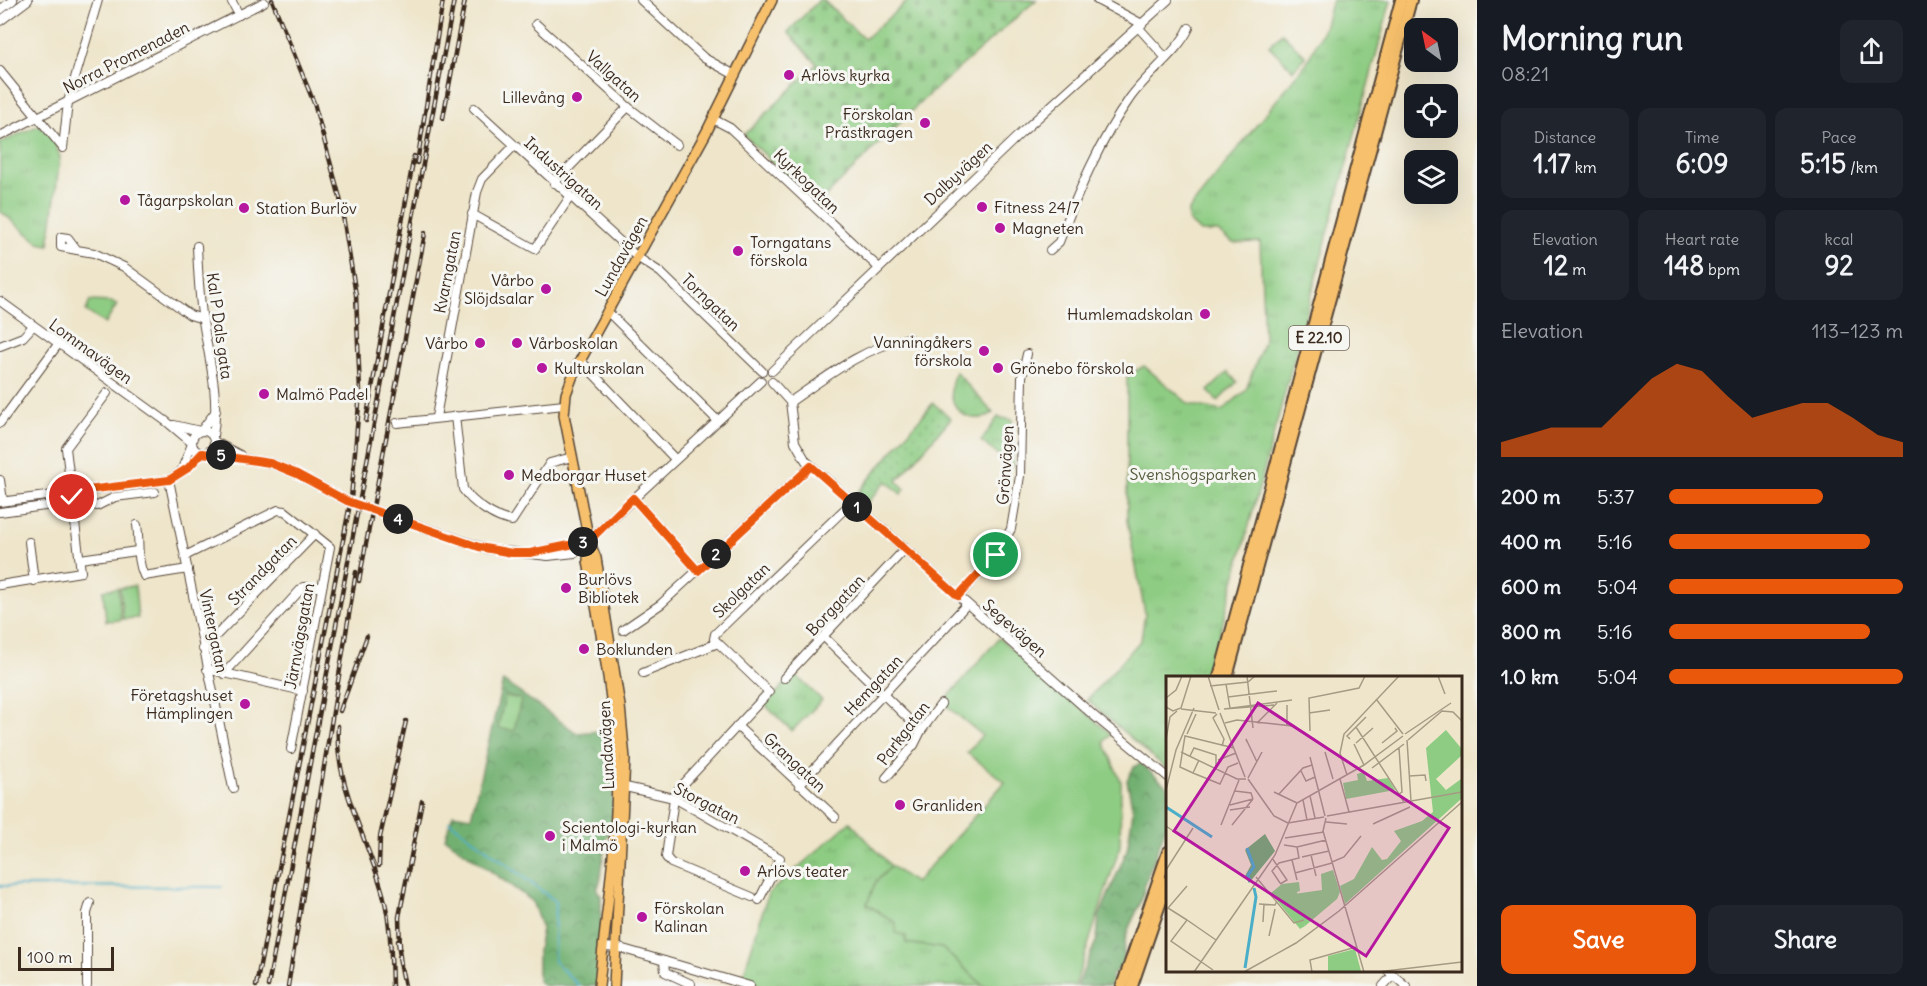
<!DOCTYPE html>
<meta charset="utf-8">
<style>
:root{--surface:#171b24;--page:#20242c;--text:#f1f3f6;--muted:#9ea1a6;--accent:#ea580c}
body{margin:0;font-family:Delius,sans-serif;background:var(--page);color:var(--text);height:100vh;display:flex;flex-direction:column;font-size:22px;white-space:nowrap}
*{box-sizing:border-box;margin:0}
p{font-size:20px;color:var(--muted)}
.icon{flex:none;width:33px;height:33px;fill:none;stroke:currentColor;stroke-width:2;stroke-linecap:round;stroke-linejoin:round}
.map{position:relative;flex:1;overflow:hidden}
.details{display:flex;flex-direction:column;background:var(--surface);width:450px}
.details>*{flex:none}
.needle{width:39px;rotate:327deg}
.controls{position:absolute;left:1404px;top:18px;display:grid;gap:12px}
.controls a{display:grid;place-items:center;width:54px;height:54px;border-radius:12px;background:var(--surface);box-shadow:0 6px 24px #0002;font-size:30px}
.scale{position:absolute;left:18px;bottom:15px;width:96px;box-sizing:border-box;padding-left:6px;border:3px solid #3b2a1e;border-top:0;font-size:16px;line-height:21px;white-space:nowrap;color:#3b2a1e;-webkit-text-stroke:4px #f6f6f2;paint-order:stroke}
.pin{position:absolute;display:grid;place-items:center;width:51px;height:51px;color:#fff;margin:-26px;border:3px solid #fff;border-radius:50%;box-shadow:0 2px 6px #0007}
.km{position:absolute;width:30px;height:30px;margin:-15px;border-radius:50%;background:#222;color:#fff;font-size:16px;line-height:30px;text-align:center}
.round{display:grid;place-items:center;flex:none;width:63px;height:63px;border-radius:12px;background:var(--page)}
.overview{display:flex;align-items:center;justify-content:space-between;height:102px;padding:0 24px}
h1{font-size:33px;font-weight:700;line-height:45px}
.metrics{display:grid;grid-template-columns:repeat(3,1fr);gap:9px;height:102px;padding:6px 24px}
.metrics div{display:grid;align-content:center;border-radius:12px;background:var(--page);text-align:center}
.metrics b{font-size:26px;font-weight:700}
.metrics small{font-size:16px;font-weight:400}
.metrics p{font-size:16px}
.chart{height:168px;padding:12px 24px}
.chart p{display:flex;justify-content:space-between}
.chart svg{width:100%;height:108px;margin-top:6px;fill:var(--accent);opacity:.7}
.button{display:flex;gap:12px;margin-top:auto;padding:12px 24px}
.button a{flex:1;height:69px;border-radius:12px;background:var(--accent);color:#fff;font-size:24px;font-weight:700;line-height:69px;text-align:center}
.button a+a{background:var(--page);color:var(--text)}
ul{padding:0 24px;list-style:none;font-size:20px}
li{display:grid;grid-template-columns:96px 72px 1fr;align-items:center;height:45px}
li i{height:15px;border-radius:8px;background:var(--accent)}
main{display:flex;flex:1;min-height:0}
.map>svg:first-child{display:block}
.grass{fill:url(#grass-dots);stroke:#647b50;stroke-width:1.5}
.forest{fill:url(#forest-crowns);stroke:#566d48;stroke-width:1.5}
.cemetery{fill:url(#cemetery-stones);stroke:#647b50;stroke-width:1.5}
.park{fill:url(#park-tufts);stroke:#647b50;stroke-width:1.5}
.garden{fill:#8ecc83;stroke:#647b50;stroke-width:1.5}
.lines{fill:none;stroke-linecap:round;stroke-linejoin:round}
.stream{stroke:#4aaec9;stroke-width:2}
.minor-casing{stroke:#564638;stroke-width:10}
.major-casing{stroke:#564638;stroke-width:12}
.highway-casing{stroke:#564638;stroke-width:14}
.minor{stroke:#fff;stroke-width:8}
.major{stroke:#f7c06c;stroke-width:9}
.highway{stroke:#f7c06c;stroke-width:10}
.rail-casing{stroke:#3b2a1e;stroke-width:4.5}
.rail{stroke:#f6f6f2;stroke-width:2;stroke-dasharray:7;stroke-linecap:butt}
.route-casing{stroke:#fff;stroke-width:12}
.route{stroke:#ea580c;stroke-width:8}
.poi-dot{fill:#b5179e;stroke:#f6f6f2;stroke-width:2}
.labels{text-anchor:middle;stroke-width:6;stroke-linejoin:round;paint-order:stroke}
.shield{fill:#f6f6f2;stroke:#73675e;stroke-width:1.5}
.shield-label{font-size:15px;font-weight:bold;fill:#3b2a1e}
.street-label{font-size:16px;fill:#3b2a1e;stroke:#f6f6f2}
.poi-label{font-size:16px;fill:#3b2a1e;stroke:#f6f6f2;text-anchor:start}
.park-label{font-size:16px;fill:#545b3c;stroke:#f6f6f2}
.inset-river{fill:none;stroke:#4aaec9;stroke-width:3}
.inset-road{fill:none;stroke:#a69a85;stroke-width:1.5}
.view{fill:#b5179e;fill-opacity:0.15;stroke:#b5179e;stroke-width:3}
.inset-edge{fill:none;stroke:#3b2a1e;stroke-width:3}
</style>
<main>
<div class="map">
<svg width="1477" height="986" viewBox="0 0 1477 986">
<defs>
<pattern id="grass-dots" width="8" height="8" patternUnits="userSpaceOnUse" patternTransform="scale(1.5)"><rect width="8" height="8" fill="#8ecc83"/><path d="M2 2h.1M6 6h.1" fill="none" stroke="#7baf71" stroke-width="1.8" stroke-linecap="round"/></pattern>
<pattern id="forest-crowns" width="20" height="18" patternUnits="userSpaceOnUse" patternTransform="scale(1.5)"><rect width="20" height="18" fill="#72b071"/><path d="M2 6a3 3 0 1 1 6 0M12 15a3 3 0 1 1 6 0" fill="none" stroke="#5f8f5c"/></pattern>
<pattern id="cemetery-stones" width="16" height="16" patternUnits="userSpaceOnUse" patternTransform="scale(1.5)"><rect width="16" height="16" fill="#8ecc83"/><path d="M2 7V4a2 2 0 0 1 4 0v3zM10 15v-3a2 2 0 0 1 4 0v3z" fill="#7baf71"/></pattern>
<pattern id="park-tufts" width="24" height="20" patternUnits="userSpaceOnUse" patternTransform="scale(1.5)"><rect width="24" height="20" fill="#8ecc83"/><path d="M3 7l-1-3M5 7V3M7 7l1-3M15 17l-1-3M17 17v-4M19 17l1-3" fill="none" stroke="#7baf71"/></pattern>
</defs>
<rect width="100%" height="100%" fill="#f6f6f2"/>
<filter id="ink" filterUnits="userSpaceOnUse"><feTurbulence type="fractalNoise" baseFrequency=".0167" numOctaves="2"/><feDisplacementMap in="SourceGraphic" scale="12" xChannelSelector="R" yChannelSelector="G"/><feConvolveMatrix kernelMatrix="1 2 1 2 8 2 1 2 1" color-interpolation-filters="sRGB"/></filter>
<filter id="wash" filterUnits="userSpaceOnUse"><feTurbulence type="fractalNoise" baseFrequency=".008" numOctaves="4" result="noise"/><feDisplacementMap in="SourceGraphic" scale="24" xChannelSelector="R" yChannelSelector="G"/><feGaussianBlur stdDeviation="1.35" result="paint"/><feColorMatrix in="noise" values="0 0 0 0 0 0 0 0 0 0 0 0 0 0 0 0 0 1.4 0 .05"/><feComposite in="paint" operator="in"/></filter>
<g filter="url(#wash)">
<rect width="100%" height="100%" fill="#eee5ca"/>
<path class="grass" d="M933 403 951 418 897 481 905 489 901 494 886 481 866 505 855 496Z"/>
<g class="forest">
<path d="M503 681 577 733 601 731 612 740 614 758 612 825 605 840 601 878 597 890 601 896V941L597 986H544L538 981V950L542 929 532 901 445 838 453 814 471 817Z"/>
<path d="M1140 763 1168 787 1167 824 1144 886C1144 906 1128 921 1125 941 1122 954 1126 965 1112 975L1111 986H1077L1097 939 1099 917 1127 850 1133 811 1127 780 1134 767Z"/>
</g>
<path class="cemetery" d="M819 0H823L864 39 909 0H1036L922 101 817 205 744 135 817 64 788 32Z"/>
<g class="park">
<path d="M1332 0H1391L1208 677H1168V770L1087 700 1141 640 1145 613 1127 521V376L1144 366 1189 404 1222 411 1246 390 1264 341 1260 242 1233 243 1218 232H1200L1188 220V211L1307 62 1324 28Z"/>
<path d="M39 125C49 132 57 145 60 157L49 245 39 243 0 211V143Z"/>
<path d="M90 301 111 302 117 305 105 324 86 311Z"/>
<path d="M956 372 993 413C965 431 940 400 956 372Z"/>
<path d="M998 417 1012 420 1013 467 981 441Z"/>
<path d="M794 674 822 700 792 731 765 705Z"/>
<path d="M850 822 891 866 876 882 867 904 896 923 906 936V943L942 948 984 986H763L742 979 768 894Z"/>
</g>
<g class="garden">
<path d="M1282 33 1306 57 1293 70 1269 46Z"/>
<path d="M1228 372 1237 382 1218 401 1208 391Z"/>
<path d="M135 586 138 618 123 619 120 588Z"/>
<path d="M118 588 121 620 106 621 103 590Z"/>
<path d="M999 638 1111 734 1104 742 1121 782 1120 846 1075 986H984L942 948 906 943V936L896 933V923L867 904 876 882 891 866 915 883 1005 782 967 753 982 735 943 703Z"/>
<path d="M505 696 521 699 514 731 498 728Z"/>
</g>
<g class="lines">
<g class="stream">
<path d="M449 821 555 901 554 961 579 986"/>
<path d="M0 886 222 887"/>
</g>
</g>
</g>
<g filter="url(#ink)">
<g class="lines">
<g class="minor-casing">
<g id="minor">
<path d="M231 0 239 15"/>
<path d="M641 0 704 58 735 75"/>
<path d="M1097 0 1142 24"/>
<path d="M0 10 13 0"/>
<path d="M0 21 28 0"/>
<path d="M536 24 628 107 677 145"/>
<path d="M1138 27 1165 57"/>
<path d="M0 71 63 148"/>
<path d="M474 108 637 257 660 272 762 371"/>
<path d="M713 119 730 128 878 267"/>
<path d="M0 136 264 2"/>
<path d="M63 148 68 102 98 0"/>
<path d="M554 183 628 107"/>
<path d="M472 214 535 249 570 197"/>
<path d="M197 246C198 271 199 296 203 321 209 360 220 396 213 436"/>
<path d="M77 250 61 247V237L68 238 77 250 94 253 124 267 190 315 203 319"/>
<path d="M1050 250 1059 242C1078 192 1099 142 1130 98 1147 74 1178 52 1189 28"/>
<path d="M0 301 167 422 192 443"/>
<path d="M607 311 717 420"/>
<path d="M0 346 23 337 33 326"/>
<path d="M581 361 675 459"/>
<path d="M772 371 1021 133 1168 0"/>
<path d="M772 382 790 402 795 442 806 461 1093 715 1168 777"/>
<path d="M790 402C828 376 861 349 908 338"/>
<path d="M455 416 463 489C472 503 496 519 512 521L550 463 572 457"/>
<path d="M436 417 477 192 482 179 514 146"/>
<path d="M0 423 59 343"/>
<path d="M397 423 564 405"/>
<path d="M174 425 200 431"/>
<circle cx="203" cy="442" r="11"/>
<path d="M201 431 216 411"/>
<path d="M215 442 240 455"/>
<path d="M205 453 270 463 297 474 347 501 487 549 548 556 575 553 761 381"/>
<path d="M182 469 192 444"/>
<path d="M0 480 3 501"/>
<path d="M169 480 233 788"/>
<path d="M633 498 698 571"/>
<path d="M0 502 169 480 187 468 202 453"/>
<path d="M0 512 82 501 97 506 115 497 155 492"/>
<path d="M137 525C140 543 136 558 144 576L188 569"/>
<path d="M29 542 34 581"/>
<path d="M535 552 588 542"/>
<path d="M185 556 278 510 285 511 330 547 291 749"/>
<path d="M80 559 137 551"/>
<path d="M0 585 81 572 66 448 107 393"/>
<path d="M959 596 996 555 1011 529 1020 476 1022 377 1027 354"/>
<path d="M623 630 661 604 811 466"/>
<path d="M824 637 921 731"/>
<path d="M718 643 769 692 678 790 674 798 666 857 671 863 752 897"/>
<path d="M203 649 315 534"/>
<path d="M207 669 303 691"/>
<path d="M643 673 718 643 714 639 715 634 852 502"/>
<path d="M224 674 303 587H321"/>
<path d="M784 678 905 549"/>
<path d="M737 726 835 817"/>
<path d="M886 778 914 745 921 731 941 704"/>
<path d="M799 785 967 604"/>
<path d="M621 786 674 798 780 858 759 900"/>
<path d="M603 947 620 948 750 986"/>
<path d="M664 961 665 972 691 984"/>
<path d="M1387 970 1406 986"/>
<path d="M87 986V913L90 903"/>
<path d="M1383 986 1393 975"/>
</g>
</g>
<g class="major-casing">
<g id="major">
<path d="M589 544 588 561C599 625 613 689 616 755 620 831 606 910 599 986"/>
<path d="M614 986 625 759 620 706 596 558 589 541 564 415 566 394 575 370 706 133 772 0"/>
</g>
</g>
<g class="highway-casing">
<g id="highway">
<path d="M1219 677 1401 0"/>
<path d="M1227 677 1411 0"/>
<path d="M1122 986 1168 852"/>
<path d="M1132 986 1168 881"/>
</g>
</g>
<use href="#minor" class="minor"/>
<use href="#major" class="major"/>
<use href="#highway" class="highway"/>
<g class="rail-casing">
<g id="rail">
<path d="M443 118 465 0"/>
<path d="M417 163 443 0"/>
<path d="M366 421 414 156"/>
<path d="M359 581 425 233"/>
<path d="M340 711 367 636"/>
<path d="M338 726C334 784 368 839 383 894 391 924 391 955 392 986"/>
<path d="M379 866 380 837 406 721"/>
<path d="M398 941 401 965"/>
<path d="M400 948 399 917 422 801"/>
<path d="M399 957 405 986"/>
<path d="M256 986 351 499 360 392 356 295 340 198 314 103 272 0"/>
<path d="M268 986 454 0"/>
<path d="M288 986 356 572"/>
</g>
</g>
<use href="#rail" class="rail"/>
</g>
</g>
<g class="lines" filter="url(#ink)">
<g class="route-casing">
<path id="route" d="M72 497 71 492 169 480 188 468 202 453 270 463 297 474 347 501 479 547 512 553H530L589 541 633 498 698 571 811 466 958 596 996 555"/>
</g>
<use href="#route" class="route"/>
</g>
<g class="poi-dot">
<circle cx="789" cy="75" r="6"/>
<circle cx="577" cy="97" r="6"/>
<circle cx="925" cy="123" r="6"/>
<circle cx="125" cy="200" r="6"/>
<circle cx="982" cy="207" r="6"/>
<circle cx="244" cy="208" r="6"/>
<circle cx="1000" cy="228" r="6"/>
<circle cx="738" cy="251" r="6"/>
<circle cx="546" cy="289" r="6"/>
<circle cx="1205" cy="314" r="6"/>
<circle cx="480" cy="343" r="6"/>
<circle cx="517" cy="343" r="6"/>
<circle cx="984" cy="351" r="6"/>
<circle cx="542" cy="368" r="6"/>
<circle cx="998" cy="368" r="6"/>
<circle cx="264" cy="394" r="6"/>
<circle cx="509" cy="475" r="6"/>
<circle cx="566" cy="588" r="6"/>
<circle cx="584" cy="649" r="6"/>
<circle cx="245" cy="704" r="6"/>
<circle cx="900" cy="805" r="6"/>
<circle cx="550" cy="836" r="6"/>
<circle cx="745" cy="871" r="6"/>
<circle cx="642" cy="917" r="6"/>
</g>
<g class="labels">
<rect class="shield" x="1289" y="326" width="60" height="24" rx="4.5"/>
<g class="shield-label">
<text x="1319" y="343">E 22.10</text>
</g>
<g class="street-label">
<text transform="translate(126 57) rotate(-27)" y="6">Norra Promenaden</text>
<text transform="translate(614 76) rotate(42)" y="6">Vallgatan</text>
<text transform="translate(564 173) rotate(42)" y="6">Industrigatan</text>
<text transform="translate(958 173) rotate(-43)" y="6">Dalbyvägen</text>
<text transform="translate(807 181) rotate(44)" y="6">Kyrkogatan</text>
<text transform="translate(621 256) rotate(-61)" y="6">Lundavägen</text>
<text transform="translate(447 272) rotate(-79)" y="6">Kvarngatan</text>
<text transform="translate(711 302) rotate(44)" y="6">Torngatan</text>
<text transform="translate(220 326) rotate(82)" y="6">Kal P Dals gata</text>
<text transform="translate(91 351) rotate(36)" y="6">Lommavägen</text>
<text transform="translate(1005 465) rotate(-86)" y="6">Grönvägen</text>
<text transform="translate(262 570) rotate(-46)" y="6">Strandgatan</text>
<text transform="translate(741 590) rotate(-44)" y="6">Skolgatan</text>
<text transform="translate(835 605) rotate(-47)" y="6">Borggatan</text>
<text transform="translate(1015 628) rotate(41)" y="6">Segevägen</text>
<text transform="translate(214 631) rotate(78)" y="6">Vintergatan</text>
<text transform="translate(299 636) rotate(-80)" y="6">Järnvägsgatan</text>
<text transform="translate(873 685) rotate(-47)" y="6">Hemgatan</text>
<text transform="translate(903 733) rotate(-53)" y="6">Parkgatan</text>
<text transform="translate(606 745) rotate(-93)" y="6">Lundavägen</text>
<text transform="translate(795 762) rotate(43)" y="6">Grangatan</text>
<text transform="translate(707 803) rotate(27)" y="6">Storgatan</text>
</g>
<g class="poi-label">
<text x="801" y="81">Arlövs kyrka</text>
<text x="565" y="103" text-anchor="end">Lillevång</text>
<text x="913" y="120" text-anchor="end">Förskolan<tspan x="913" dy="18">Prästkragen</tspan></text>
<text x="137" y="206">Tågarpskolan</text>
<text x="994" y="213">Fitness 24/7</text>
<text x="256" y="214">Station Burlöv</text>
<text x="1012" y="234">Magneten</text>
<text x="750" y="248">Torngatans<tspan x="750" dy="18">förskola</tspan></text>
<text x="534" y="286" text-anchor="end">Vårbo<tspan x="534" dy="18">Slöjdsalar</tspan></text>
<text x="1193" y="320" text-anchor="end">Humlemadskolan</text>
<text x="972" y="348" text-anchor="end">Vanningåkers<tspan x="972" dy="18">förskola</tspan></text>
<text x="468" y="349" text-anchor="end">Vårbo</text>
<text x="529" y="349">Vårboskolan</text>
<text x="554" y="374">Kulturskolan</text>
<text x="1010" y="374">Grönebo förskola</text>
<text x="276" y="400">Malmö Padel</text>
<text x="521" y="481">Medborgar Huset</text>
<text x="578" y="585">Burlövs<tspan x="578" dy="18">Bibliotek</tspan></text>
<text x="596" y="655">Boklunden</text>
<text x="233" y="701" text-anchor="end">Företagshuset<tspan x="233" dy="18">Hämplingen</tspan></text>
<text x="912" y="811">Granliden</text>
<text x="562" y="833">Scientologi-kyrkan<tspan x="562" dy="18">i Malmö</tspan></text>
<text x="757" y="877">Arlövs teater</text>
<text x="654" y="914">Förskolan<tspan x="654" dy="18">Kalinan</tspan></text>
</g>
<g class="park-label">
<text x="1193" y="480">Svenshögsparken</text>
</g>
</g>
<g transform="translate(1166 676)">
<rect width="296" height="296" fill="#eee5ca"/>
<path d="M189 273 195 295 162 296V280Z" fill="#8ecc83"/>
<path d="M99 158 109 175 83 207 79 200 85 189 79 174Z" fill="#72b071"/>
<path d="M198 96 201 105 222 102 229 114 180 123 177 107 192 104 191 98Z" fill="#8ecc83"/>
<path d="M280 54 295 72V80L270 103 280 114 295 103V123L179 228 174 210 188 203 206 171 216 184 221 183 235 165 228 155 256 145 267 136 260 72ZM133 206 134 215 131 216 139 250 134 253 105 217 116 208Z" fill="#8ecc83"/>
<path d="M167 194 174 216 171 223 139 250 128 218 156 214 155 198Z" fill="#8ecc83"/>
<path class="inset-river" d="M0 131 46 161M81 172 88 191 82 199 84 206M79 292 90 221 88 212"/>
<path class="inset-road" d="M42 0 53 34M81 0 87 52M272 0 279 18M60 8 64 32M44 10 82 6 89 0M62 21 111 15M0 22 10 14 16 0M210 23 237 58M108 29 58 33 126 24M121 29V49M0 31 7 35 15 32 25 0M15 33 50 37M54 37 79 101M143 37 164 34M51 38 47 42 58 63 56 70M59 47 71 44 126 50M91 47 111 27M190 51 238 126M144 55 143 22 193 12 199 0M21 58 30 38M239 58 285 27M0 63 4 41 11 35M184 63 181 60 200 41M241 64 245 125M242 64 276 35 287 36 296 45M81 66 80 63 91 86M190 67 207 52M216 67 231 55 229 52M188 68 198 89M233 72 236 116 233 118M15 76 71 103H80M159 76 167 103M24 80 28 72 50 79V93M144 81 159 140M33 84 27 97 54 108 62 91 72 87M52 84 70 77M206 92 238 68M135 95 140 105 149 101M27 97 14 91 19 60 68 72M181 99 174 77 178 58 233 0M243 100 259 99 260 105M82 102 96 76M82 103 108 140 122 147M174 103 183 136M0 114 10 74 28 32M69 115 85 117 87 123M108 116 131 127M113 118 137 92 146 89M144 120 149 142M137 124 141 144M64 129 87 123M64 134 84 131M161 140 296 116M160 142 157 155 198 296M160 146 181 148M122 147 158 141M207 148 244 131M55 149 73 104M66 149 87 123M0 150 19 163M119 162 158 156M118 169 131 171 160 164M145 179 150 200M136 181 163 175M106 182 121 204 114 208M126 184 131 204M166 186 178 181 195 160M0 194 27 152M129 197 166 187M90 201 128 247 138 244M114 207 106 195 113 187 133 182 131 171M21 210 2 232 21 244M93 228 109 229 111 225M97 246 98 228M103 260 109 233M47 294 5 265 21 244 50 264M28 296 109 179 131 127 198 89 237 60M78 296 130 267 173 235 296 126M146 296 144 284 190 271M211 296 296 286"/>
<path class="view" d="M92 27 283 152 200 280 8 155Z"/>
<rect width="296" height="296" class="inset-edge"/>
</g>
</svg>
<div class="controls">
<a><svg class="needle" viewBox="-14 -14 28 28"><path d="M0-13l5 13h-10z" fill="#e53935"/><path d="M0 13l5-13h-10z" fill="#9ea1a6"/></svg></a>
<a><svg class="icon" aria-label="locate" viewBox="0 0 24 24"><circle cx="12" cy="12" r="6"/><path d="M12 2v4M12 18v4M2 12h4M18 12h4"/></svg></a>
<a><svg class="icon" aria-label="layers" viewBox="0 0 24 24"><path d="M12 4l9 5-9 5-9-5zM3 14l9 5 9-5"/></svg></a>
</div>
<div class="scale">100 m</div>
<div class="pin" style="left:996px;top:555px;background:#1e9e55"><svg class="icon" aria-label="arrive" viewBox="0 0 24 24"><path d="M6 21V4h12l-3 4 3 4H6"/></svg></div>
<div class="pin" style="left:72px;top:497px;background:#d93025"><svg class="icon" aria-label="check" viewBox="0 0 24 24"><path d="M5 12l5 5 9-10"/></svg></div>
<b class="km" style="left:857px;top:507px">1</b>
<b class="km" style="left:716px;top:554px">2</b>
<b class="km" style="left:583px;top:542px">3</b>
<b class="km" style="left:398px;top:519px">4</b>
<b class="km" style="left:221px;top:455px">5</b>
</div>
<section class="details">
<div class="overview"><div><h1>Morning run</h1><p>08:21</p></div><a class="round"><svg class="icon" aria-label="share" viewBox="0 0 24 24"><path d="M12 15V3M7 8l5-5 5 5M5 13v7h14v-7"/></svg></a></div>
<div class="metrics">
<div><p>Distance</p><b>1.17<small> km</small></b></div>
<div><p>Time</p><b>6:09</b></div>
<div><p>Pace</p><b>5:15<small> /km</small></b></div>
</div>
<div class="metrics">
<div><p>Elevation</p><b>12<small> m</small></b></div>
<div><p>Heart rate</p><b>148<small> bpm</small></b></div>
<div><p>kcal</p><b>92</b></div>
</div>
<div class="chart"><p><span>Elevation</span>113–123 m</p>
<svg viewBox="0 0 160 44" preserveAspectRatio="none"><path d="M0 44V38L10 35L20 32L30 32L40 32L50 22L60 12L70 6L80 9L90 19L100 28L110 25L120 22L130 22L140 28L150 35L160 38V44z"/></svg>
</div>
<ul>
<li><b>200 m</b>5:37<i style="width:66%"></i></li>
<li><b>400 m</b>5:16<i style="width:86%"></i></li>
<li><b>600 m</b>5:04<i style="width:100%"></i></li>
<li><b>800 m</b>5:16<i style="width:86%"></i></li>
<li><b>1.0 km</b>5:04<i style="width:100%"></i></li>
</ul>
<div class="button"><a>Save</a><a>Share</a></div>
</section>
</main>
